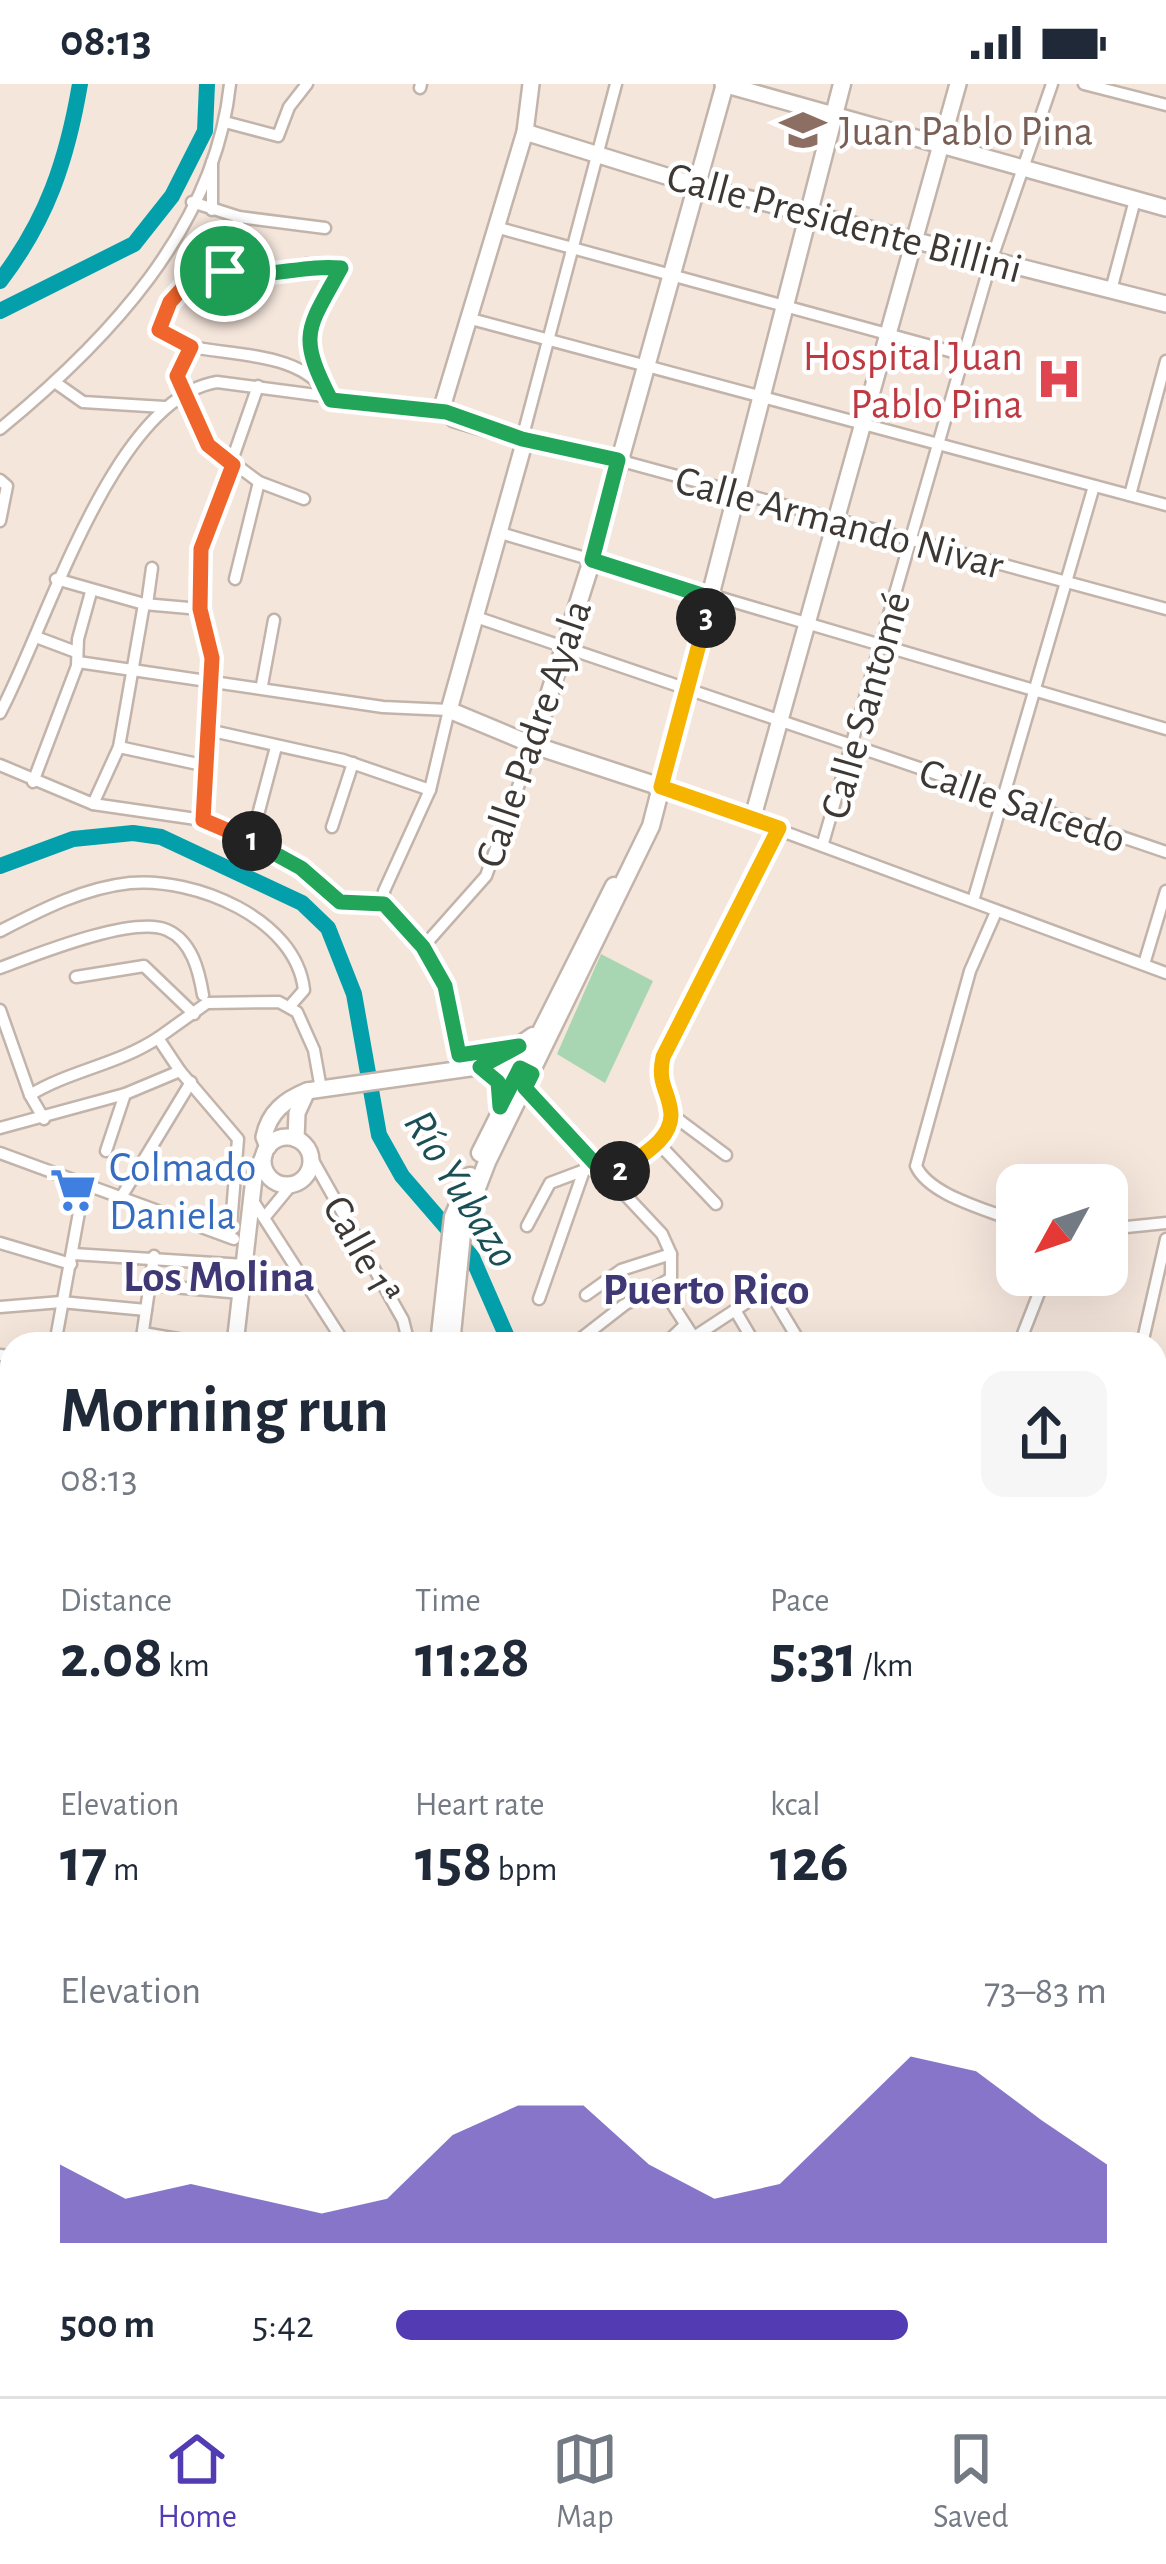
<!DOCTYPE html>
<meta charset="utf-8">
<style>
:root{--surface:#fff;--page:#f6f6f7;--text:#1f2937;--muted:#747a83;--line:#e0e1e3;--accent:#533cb3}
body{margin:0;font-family:"Alegreya Sans",sans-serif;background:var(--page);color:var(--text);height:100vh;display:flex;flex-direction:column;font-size:45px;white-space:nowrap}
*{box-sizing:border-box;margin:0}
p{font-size:39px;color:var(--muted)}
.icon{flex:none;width:66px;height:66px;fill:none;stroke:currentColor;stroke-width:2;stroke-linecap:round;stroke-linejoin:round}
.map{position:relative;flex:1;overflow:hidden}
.drawer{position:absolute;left:0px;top:1248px;width:1167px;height:1065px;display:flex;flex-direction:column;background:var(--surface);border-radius:36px 36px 0 0;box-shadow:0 12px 48px #0002}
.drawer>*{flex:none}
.needle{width:78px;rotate:230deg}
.controls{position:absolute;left:996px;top:1080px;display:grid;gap:24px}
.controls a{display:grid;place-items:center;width:132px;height:132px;border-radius:24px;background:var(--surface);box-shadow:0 12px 48px #0002;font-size:60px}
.pin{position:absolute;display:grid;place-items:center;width:102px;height:102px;color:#fff;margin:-51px;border:6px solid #fff;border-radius:50%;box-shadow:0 3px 12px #0007}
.km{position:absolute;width:60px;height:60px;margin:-30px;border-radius:50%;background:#222;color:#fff;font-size:33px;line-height:60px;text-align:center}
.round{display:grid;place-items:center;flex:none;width:126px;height:126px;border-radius:24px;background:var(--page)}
.head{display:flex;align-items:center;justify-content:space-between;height:204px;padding:0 60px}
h1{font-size:66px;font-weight:700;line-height:90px}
.stats{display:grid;grid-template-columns:repeat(3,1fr);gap:18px;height:204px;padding:12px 60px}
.stats div{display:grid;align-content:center}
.stats b{font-size:60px;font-weight:700}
.stats small{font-size:33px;font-weight:400}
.stats p{font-size:33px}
.chart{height:336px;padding:24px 60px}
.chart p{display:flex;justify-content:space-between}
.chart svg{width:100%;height:216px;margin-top:12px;fill:var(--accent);opacity:.7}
ul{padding:0 60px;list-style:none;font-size:39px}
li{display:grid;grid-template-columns:192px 144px 1fr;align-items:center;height:90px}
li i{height:30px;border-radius:15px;background:var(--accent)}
.status{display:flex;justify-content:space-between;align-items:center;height:84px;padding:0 60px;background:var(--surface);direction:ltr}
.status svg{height:33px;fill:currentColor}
.tab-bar{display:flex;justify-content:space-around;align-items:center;height:168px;border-top:3px solid var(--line);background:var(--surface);font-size:33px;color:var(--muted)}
.tab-bar a{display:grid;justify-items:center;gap:6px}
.tab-bar .selected{color:var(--accent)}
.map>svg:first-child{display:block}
.green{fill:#a8d6b2}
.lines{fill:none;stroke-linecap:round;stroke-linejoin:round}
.river{stroke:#03a0ac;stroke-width:16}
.street-casing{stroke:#c2b4aa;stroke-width:15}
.secondary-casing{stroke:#c2b4aa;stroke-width:20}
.primary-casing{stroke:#c2b4aa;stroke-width:21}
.highway-casing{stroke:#c2b4aa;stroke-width:22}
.street{stroke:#fff;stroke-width:10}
.secondary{stroke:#fff;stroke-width:15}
.primary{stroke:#fff;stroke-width:16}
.highway{stroke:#fff;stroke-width:18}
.split-1-casing{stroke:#fff;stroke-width:24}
.split-2-casing{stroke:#fff;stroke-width:24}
.split-3-casing{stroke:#fff;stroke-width:24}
.split-4-casing{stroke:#fff;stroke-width:24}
.split-1{stroke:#f0652b;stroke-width:15}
.split-2{stroke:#22a559;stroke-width:15}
.split-3{stroke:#f5b400;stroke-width:15}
.split-4{stroke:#22a559;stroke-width:15}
.labels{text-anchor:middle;stroke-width:9;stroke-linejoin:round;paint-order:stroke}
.education-label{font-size:42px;fill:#785e54;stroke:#fff;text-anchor:start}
.street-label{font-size:42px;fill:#3e3834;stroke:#fff}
.health-label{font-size:42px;fill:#be3a42;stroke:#fff;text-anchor:end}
.shop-label{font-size:42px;fill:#366cbe;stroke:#fff;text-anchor:start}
.water-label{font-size:45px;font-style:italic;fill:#1a5055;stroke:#fff}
.neighbourhood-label{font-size:45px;font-weight:bold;fill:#3f3875;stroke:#fff}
</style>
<div class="status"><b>08:13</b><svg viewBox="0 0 49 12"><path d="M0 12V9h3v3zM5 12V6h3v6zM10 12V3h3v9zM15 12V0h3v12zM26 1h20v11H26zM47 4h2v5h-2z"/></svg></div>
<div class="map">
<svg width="1166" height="2312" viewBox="0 0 1166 2312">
<rect width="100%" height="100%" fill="#f5e6dc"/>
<g class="green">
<path d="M601 870 653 897 605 999 557 970Z"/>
<path d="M1155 1908 1166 1914V2088L1161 2098 1155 2095Z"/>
</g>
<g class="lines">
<g class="river">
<path d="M0 197C47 136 67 76 80 0"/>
<path d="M0 227 134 160 172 112 205 47 207 0"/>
<path d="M0 782 73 755 133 749 161 753 302 819 328 844 354 910 379 1051 402 1092 472 1173 510 1260"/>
<path d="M1155 1628 1166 1626"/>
</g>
<g class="street-casing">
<g id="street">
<path d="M616 0 522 355 618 376 1166 525"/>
<path d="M1084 0 1166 21"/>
<path d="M420 4 421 0"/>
<path d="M225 38 278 52 289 23 307 0"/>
<path d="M192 118 239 133 325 144"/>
<path d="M212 126V78"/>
<path d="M499 144 964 271"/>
<path d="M225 187 239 133"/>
<path d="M1111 206 1135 116"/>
<path d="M471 235 1166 421"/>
<path d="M191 263 159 246 170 218 199 185 245 192 306 180 341 184"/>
<path d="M314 289 307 246 342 183"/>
<path d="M56 299 83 318 164 323"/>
<path d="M0 345C106 258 215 145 230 0"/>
<path d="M0 396 7 402 0 437"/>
<path d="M1130 411 1166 277"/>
<path d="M304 415 259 398 208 360 177 292 191 263C239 272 307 269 331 316"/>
<path d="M497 448 1166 645"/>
<path d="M56 495 144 520 200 525"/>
<path d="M235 495 259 398"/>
<path d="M147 520 152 484"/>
<path d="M473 532 1166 768"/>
<path d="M36 553 76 568"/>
<path d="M78 578 383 623 449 626 430 706 384 807V820L423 863 445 901 459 972 514 961"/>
<path d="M262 601 274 536"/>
<path d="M0 629C46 544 112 315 217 298L446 328"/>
<path d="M208 646 343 676 430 706"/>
<path d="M119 663 207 682"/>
<path d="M0 681 93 720 203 736 301 784 340 818 384 820"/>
<path d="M33 698 77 582 78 555 91 508"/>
<path d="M93 720 119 663 144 520"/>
<path d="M203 736 213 574 200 525 201 465 258 302"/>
<path d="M752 736 1166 889"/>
<path d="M332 743 353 679"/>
<path d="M251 757 276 663"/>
<path d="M823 759 991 177 1052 0"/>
<path d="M973 817 1094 402"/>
<path d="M996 828 970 887 916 1082C930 1112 987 1125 1017 1138"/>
<path d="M0 847C41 826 83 804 130 799 194 793 296 834 304 906L290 922"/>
<path d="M423 863 486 792 533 661"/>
<path d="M1144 880 1166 807"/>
<path d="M0 884C35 871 133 831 167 846 192 857 199 887 203 911"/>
<path d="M76 893 144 882 194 930"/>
<path d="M0 926 30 1011 44 1035"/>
<path d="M180 987 158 954 207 919 279 918 297 928 314 966 321 1005"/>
<path d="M525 1004 662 1150 671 1170V1218L698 1260"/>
<path d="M30 1011C71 986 117 981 158 954"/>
<path d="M671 1030 726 1071"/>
<path d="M0 1044 125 1010 180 987 238 1055 230 1153"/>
<path d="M658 1059 716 1120"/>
<path d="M106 1067 125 1010"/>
<path d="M0 1069 234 1155"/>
<path d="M311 1073 403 1236 409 1260"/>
<path d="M610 1096C629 1079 671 1061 671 1031 670 1008 657 1001 663 972L779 744"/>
<path d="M120 1115 191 998"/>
<path d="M253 1117 345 1260"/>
<path d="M264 1134 292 1100"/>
<path d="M527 1142 550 1099 582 1087"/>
<path d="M1107 1145 1166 1139"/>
<path d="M0 1159 71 1180"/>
<path d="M73 1170 245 1181"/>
<path d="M150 1201 241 1209"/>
<path d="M586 1211 621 1186 671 1170"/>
<path d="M539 1215 588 1075"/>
<path d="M0 1223 61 1218 146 1226"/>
<path d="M735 1226 755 1260"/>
<path d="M143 1249 207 1260"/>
<path d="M694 1253 761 1209 771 1210 801 1260"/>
<path d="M55 1260 84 1101"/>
<path d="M141 1260 154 1172"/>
<path d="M374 1260 409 1256"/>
<path d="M574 1260 624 1221 668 1196"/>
<path d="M665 1260 684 1242"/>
<path d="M1019 1260 1046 1191"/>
<path d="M1142 1260 1166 1155"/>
<path d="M0 1271 12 1272"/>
<path d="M0 1315 12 1317"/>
<path d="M0 1362 12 1363"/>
<path d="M0 1406 12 1408"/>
<path d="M1155 1419 1166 1409"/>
<path d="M0 1459 12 1460"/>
<path d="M0 1506 12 1508"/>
<path d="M0 1578 12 1525"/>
<path d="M0 1919 12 1888"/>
<path d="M0 2043 12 2050"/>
<path d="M0 2111 12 2077"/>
<path d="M0 2223 12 2188"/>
<path d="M1155 2241 1166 2246"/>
<path d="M0 2282 12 2286"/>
<path d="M51 2301 80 2312"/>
<path d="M480 2301 491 2312"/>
<path d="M745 2301 758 2312"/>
<path d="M846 2301 858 2312"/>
<path d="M945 2301 958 2312"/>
<path d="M1048 2301 1062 2312"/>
<path d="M535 2311 537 2312"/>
<path d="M99 2312 104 2301"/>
<path d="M294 2312 301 2301"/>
<path d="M442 2312 448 2301"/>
<path d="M590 2312 598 2301"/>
<path d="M686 2312 696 2301"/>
</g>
</g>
<g class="secondary-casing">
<g id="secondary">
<path d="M531 0 525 48 443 320 454 335 522 355 523 363 449 626 533 661"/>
<path d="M723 0 1166 124"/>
<path d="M525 48 695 101 1166 220"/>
<path d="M661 703 752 736 958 0"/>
<circle cx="287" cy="1077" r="24"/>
<path d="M296 1055 297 1029 307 1007"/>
<path d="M268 1063 264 1053C269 1028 285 1016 307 1007L491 981 529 988"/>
<path d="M235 1260 254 1094 264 1071"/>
<path d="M0 1589 12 1591"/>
<path d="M619 2301 633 2312"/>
<path d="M192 2312 196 2301"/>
</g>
</g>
<g class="primary-casing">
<g id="primary">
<path d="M661 703 533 661 592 476 725 0"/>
<path d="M491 981 533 952"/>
<path d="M480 1069 614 802"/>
<path d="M439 1260 453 1133 470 1092"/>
<path d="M451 1260 463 1140 487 1078 651 742 842 0"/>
</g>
</g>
<g class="highway-casing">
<g id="highway">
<path d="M0 1599 12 1614"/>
<path d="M0 1643 12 1647"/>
<path d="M1155 2164 1166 2169"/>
<path d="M1155 2195 1166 2200"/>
</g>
</g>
<use href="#street" class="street"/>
<use href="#secondary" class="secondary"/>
<use href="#primary" class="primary"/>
<use href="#highway" class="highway"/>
</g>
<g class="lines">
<g class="split-1-casing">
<path id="split-1" d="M225 187 200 185 170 218 159 246 191 263 177 292 208 361 233 381 201 465 200 525 212 574 203 736 252 757"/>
</g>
<g class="split-2-casing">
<path id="split-2" d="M252 757 301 784 340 818 384 820 423 863 445 902 459 971 519 962 480 983 498 998 500 1023 520 984 532 990 525 1004 610 1096 620 1087"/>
</g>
<g class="split-3-casing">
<path id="split-3" d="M620 1087C638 1073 672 1057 671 1030 669 1006 657 1001 663 973L779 744 661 703 706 534"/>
</g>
<g class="split-4-casing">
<path id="split-4" d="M225 187C263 197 302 180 341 184 307 246 297 250 331 316L446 328 522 355 618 376 592 476 711 514 706 534"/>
</g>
<use href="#split-1" class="split-1"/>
<use href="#split-2" class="split-2"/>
<use href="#split-3" class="split-3"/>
<use href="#split-4" class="split-4"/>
</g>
<defs>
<g id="school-bare" transform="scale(3.6)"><path d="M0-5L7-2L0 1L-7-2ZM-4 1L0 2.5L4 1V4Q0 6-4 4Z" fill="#8d6e63" stroke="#fff" stroke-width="2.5" paint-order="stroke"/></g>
<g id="hospital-bare" transform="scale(3.6)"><path d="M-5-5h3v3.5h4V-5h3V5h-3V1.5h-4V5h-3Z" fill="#e0444e" stroke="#fff" stroke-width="2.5" paint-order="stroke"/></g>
<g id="supermarket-bare" transform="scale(3.6)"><path d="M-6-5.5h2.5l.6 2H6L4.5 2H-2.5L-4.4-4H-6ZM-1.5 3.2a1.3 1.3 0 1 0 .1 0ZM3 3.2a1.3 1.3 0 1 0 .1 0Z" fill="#3f7fe0" stroke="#fff" stroke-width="2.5" paint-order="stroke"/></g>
</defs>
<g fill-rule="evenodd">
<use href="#school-bare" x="803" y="46"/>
<use href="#hospital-bare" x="1059" y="295"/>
<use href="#supermarket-bare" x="73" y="1106"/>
</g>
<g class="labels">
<g class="education-label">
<text x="839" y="61">Juan Pablo Pina</text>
</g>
<g class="street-label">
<text transform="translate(845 137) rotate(15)" y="15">Calle Presidente Billini</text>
<text transform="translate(840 437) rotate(15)" y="15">Calle Armando Nivar</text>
<text transform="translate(864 621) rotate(-74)" y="15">Calle Santomé</text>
<text transform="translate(532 649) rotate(-71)" y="15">Calle Padre Ayala</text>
<text transform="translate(1023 720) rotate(19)" y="15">Calle Salcedo</text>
<text transform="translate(363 1165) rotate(61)" y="15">Calle 1ª</text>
</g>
<g class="health-label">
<text x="1023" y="286">Hospital Juan<tspan x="1023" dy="48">Pablo Pina</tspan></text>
</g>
<g class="shop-label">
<text x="109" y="1097">Colmado<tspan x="109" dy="48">Daniela</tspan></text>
</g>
<g class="water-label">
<text transform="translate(463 1104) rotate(58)" y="16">Río Yubazo</text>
</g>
<g class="neighbourhood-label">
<text x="219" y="1207">Los Molina</text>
<text x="706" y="1220">Puerto Rico</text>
</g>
</g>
</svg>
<div class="controls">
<a><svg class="needle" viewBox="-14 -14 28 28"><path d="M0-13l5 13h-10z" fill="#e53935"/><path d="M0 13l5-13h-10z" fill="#747a83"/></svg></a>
</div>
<div class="pin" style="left:225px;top:187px;background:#1e9e55"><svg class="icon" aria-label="arrive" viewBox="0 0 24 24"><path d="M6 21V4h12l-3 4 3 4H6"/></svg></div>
<b class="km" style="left:252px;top:757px">1</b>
<b class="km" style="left:620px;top:1087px">2</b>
<b class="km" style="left:706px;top:534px">3</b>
<section class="drawer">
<div class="head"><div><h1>Morning run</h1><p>08:13</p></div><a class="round"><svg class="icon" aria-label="share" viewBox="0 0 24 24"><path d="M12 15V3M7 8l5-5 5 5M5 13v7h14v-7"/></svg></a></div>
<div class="stats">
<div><p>Distance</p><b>2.08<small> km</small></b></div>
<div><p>Time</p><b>11:28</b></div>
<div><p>Pace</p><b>5:31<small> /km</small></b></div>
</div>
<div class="stats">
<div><p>Elevation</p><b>17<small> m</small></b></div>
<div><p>Heart rate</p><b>158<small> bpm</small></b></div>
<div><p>kcal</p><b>126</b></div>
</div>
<div class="chart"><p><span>Elevation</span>73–83 m</p>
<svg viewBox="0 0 160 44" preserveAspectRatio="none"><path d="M0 44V28L10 35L20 32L30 35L40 38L50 35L60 22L70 16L80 16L90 28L100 35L110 32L120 19L130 6L140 9L150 19L160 28V44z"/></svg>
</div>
<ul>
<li><b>500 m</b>5:42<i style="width:72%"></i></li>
</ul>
</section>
</div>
<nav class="tab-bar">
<a class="selected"><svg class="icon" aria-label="home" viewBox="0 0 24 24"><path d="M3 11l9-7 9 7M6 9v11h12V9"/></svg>Home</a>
<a><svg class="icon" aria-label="map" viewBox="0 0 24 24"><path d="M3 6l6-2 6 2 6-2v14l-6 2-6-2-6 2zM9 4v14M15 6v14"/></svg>Map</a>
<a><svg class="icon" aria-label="saved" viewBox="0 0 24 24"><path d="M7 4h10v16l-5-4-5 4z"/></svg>Saved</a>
</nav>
